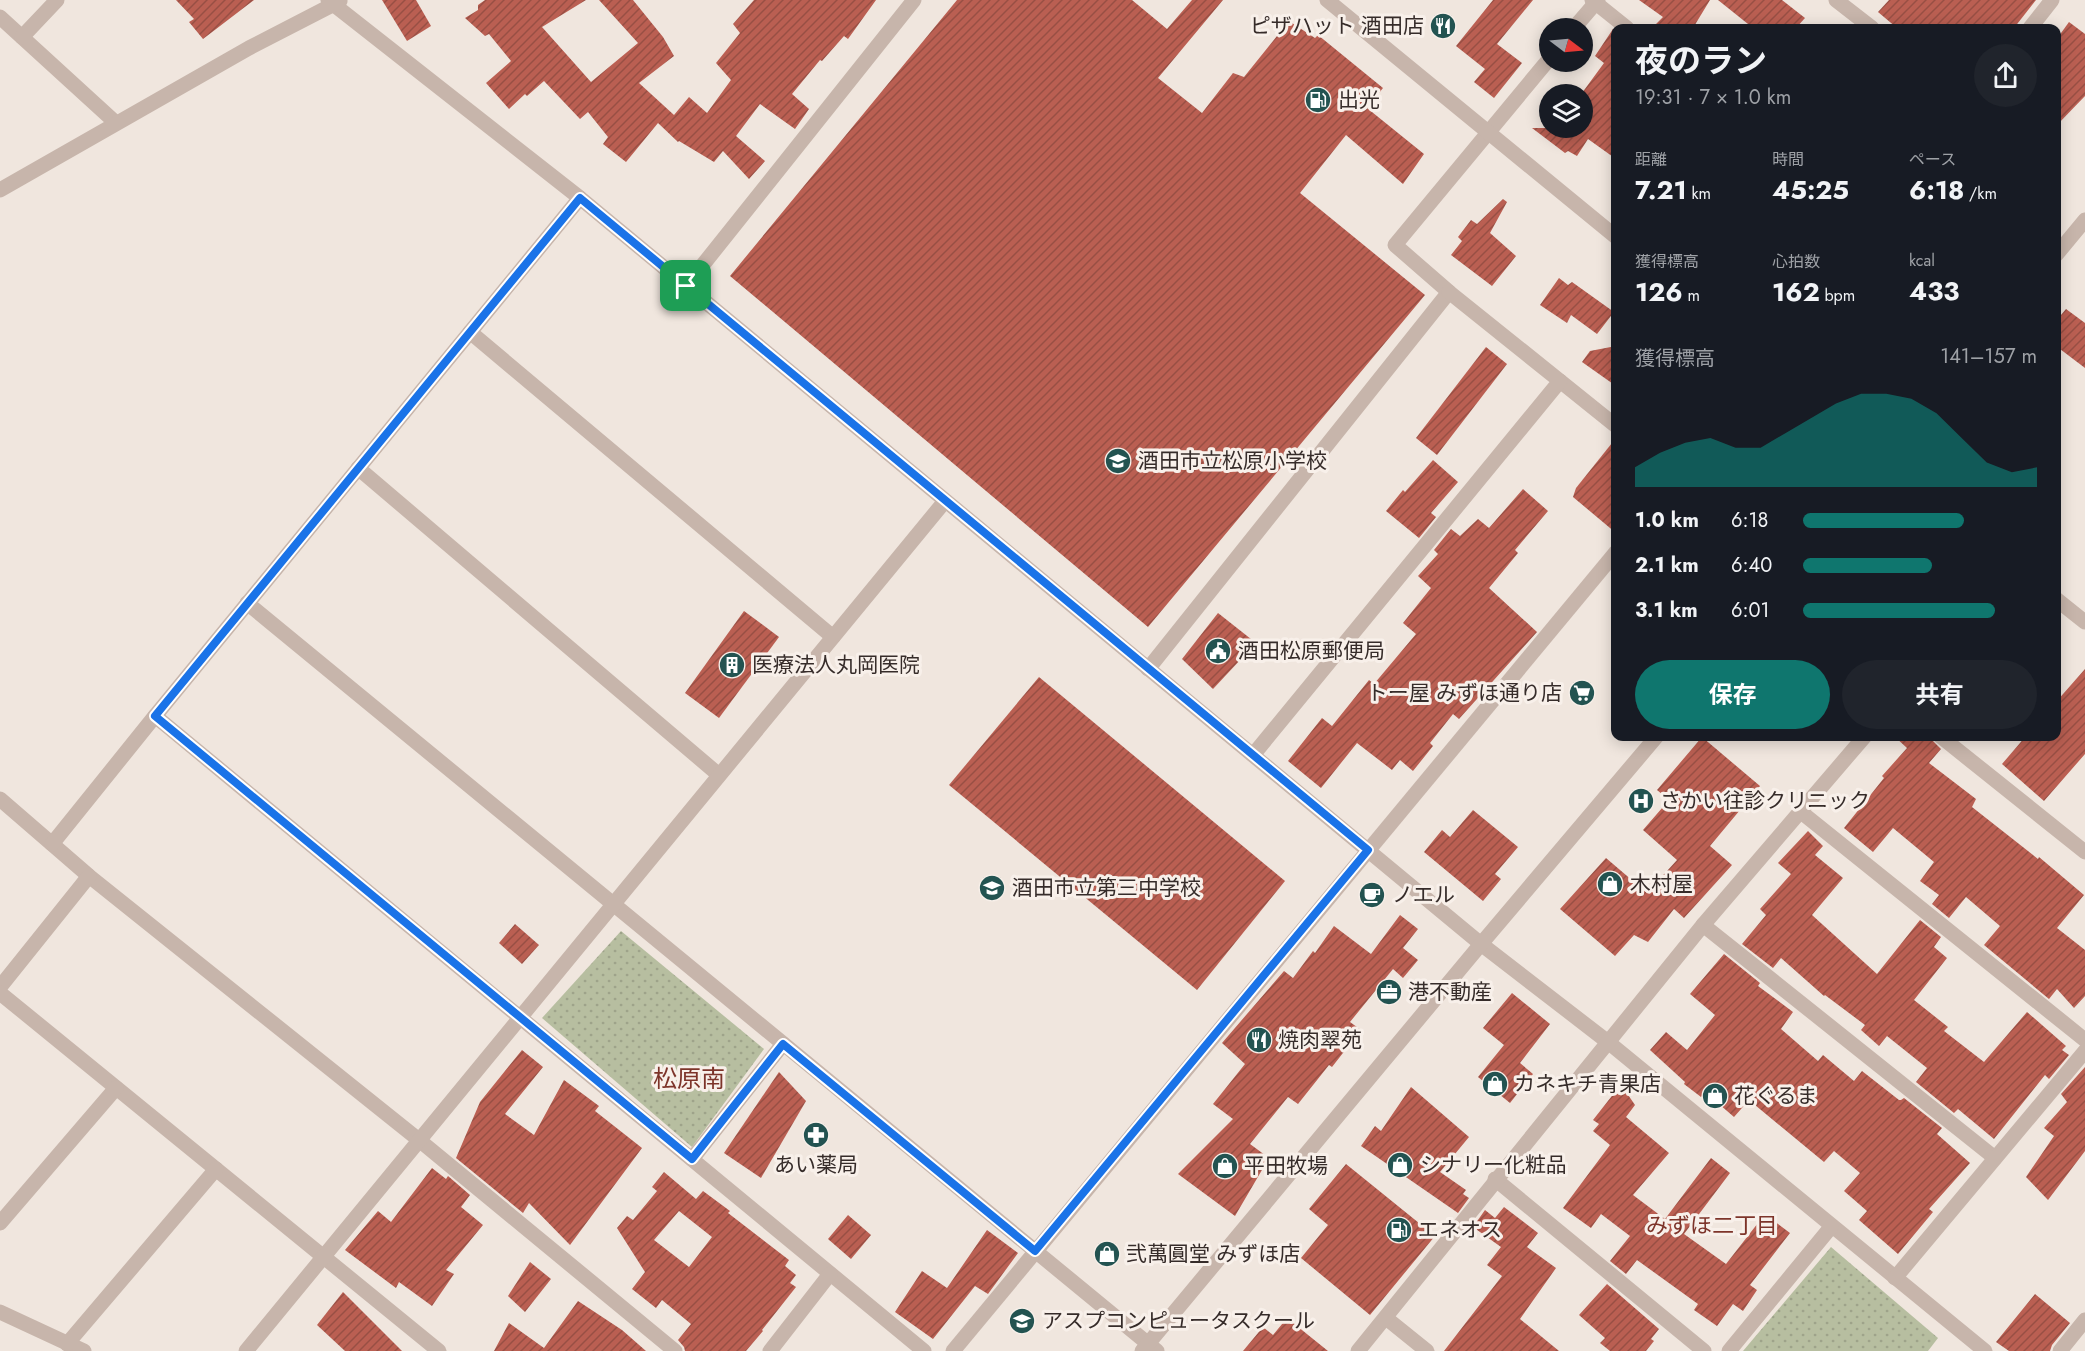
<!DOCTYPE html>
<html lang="ja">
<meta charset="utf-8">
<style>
:root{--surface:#171b24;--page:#20242c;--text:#f1f3f6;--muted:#9ea1a6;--accent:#0f766e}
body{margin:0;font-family:Jost,"Noto Sans JP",sans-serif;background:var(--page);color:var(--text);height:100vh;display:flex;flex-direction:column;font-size:22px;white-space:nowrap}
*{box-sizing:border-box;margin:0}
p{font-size:20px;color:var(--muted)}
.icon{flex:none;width:33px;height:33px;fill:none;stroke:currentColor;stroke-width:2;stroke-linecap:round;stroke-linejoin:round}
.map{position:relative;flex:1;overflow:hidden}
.panel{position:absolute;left:1611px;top:24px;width:450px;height:717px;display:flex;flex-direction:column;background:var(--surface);border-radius:12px;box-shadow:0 3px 15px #0003}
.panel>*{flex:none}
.needle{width:39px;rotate:106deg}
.controls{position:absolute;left:1539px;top:18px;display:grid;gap:12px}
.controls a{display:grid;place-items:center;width:54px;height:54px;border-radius:50%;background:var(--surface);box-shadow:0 3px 15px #0003;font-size:30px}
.pin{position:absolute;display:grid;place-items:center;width:51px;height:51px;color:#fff;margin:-26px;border-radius:12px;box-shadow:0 3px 9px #0006}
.round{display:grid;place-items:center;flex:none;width:63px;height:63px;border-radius:32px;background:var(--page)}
.summary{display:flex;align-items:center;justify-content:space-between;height:102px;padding:0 24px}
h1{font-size:33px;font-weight:700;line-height:45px}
.stats{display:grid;grid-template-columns:repeat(3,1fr);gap:9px;height:102px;padding:6px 24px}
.stats div{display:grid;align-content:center}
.stats b{font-size:26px;font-weight:700}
.stats small{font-size:16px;font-weight:400}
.stats p{font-size:16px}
.chart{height:168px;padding:12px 24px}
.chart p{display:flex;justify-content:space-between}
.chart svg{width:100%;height:108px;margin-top:6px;fill:var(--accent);opacity:.7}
.primary-button{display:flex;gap:12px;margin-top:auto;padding:12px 24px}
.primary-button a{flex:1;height:69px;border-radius:36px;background:var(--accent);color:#fff;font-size:24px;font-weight:700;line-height:69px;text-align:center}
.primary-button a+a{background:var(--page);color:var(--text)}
ul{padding:0 24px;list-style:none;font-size:20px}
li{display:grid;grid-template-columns:96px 72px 1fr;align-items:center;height:45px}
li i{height:15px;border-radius:8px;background:var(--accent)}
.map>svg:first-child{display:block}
.park{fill:url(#park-dots)}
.building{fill:url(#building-hatch);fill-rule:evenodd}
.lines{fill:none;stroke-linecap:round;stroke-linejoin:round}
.minor{stroke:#c7b5ab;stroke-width:15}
.tertiary{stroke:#c7b5ab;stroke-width:15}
.route-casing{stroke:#fff;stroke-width:12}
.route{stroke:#1a73e8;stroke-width:8}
.labels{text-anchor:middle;stroke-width:6;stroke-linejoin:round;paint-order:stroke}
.poi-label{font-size:21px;fill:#362c2a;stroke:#f8f0ea;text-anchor:start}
.neighbourhood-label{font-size:22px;fill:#7d342a;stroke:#f8f0ea}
.quarter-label{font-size:24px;fill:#7d342a;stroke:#f8f0ea}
</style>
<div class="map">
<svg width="2085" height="1351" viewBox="0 0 2085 1351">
<defs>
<pattern id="park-dots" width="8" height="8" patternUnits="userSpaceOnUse" patternTransform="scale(1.5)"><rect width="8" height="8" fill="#b7bea0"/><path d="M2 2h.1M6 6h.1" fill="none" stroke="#9ea38a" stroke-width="1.8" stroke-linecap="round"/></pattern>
<pattern id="building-hatch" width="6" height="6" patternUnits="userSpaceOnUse" patternTransform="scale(1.5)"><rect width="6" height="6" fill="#ba5f52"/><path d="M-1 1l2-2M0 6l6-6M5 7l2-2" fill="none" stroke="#984f44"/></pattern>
</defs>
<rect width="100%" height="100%" fill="#f0e6de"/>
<g class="park">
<path d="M621 931 764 1049 692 1147 542 1018Z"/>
<path d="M1831 1247 1938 1338 1928 1351H1743Z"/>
</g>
<g class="building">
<path d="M176 0H254L203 39 189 22 194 19Z"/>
<path d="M382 0H416L431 26 407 41Z"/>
<path d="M485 0H586L542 27 591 82 638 43 599 0H633L663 37 674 56 639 83 674 115 689 97 707 113 731 80 716 63 740 33 733 24 754 0H876L848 39 844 36 822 61 820 60 792 94 809 109 795 129 760 104 736 136 765 161 749 179 723 151 714 162 679 141 678 142 658 123 626 162 603 144 608 137 588 112 580 119 544 81 527 96 525 94 509 109 486 83 511 61 489 34 485 36 465 18 478 10V5Z"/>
<path d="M957 0H1132L1167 29 1192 0H1223L1158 78 1202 113 1233 73 1244 77 1289 21 1315 38 1318 35 1383 88 1367 108 1424 154 1403 184 1346 135 1300 193 1425 295 1148 627 730 276Z"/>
<path d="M1493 0H1533L1497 44 1522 63 1494 98 1474 82 1485 69 1456 46Z"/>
<path d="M1639 0H1710L1693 28H1652L1663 17Z"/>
<path d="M1718 0H1782L1805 18 1796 28H1753Z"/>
<path d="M1889 0H2036L2014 28H1897L1878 12Z"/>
<path d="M2069 22 2085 34V96L2056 126V40Z"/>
<path d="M1613 29 1616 31V159L1588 139 1577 156 1568 151 1565 153 1532 128H1582V93L1604 63 1595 56Z"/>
<path d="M1503 199 1507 202 1490 233 1516 256 1492 286 1451 255 1462 241 1458 237 1471 220 1477 224Z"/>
<path d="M1559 278 1568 285 1572 282 1614 312 1597 334 1571 315 1567 323 1540 305Z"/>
<path d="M2066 309 2085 323V368L2056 346V321Z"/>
<path d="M1616 346V386L1582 362 1590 351Z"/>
<path d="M1486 347 1507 364 1437 455 1416 438Z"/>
<path d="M1616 438V533L1573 497 1576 488Z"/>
<path d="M1433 460 1458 482 1431 513 1436 517 1419 538 1386 511 1403 490 1405 492Z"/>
<path d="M1523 489 1548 511 1515 550 1518 553 1489 588 1537 632 1459 719 1453 714 1430 743 1433 746 1413 771 1400 760 1392 770 1357 743 1321 788 1288 761 1322 718 1332 726 1369 680 1374 684 1416 634 1403 623 1431 588 1418 576 1438 554 1434 550 1451 529 1460 536 1478 519 1489 528Z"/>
<path d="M744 611 779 637 719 718 685 693Z"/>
<path d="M1218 613 1256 643 1213 689 1182 659Z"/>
<path d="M2085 669V754L2044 801 2002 764 2026 736H2056V702Z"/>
<path d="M1039 677 1285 881 1197 990 949 785Z"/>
<path d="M1894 736H1928L1941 749 1929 763 1976 799 1972 807 2038 859 2039 857 2084 895 2057 928 2085 950V996L2074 1008 2057 989 2049 999 1984 945 2000 926 1966 897 1949 918 1932 904 1939 895 1920 881 1934 862 1893 828 1873 852 1844 828 1884 778 1882 776 1907 748Z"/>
<path d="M1702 737 1760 786 1710 846 1732 865 1684 918 1674 909 1648 942 1634 935 1615 956 1560 909 1606 858 1647 893 1677 860 1643 830 1669 800 1657 790Z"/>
<path d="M1473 810 1518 847 1495 874 1501 879 1483 901 1424 852 1442 830 1450 837Z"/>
<path d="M1808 831 1823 846 1815 855 1843 878 1812 915 1877 974 1920 920 1941 937 1934 947 1947 958 1914 1000 1948 1027 1944 1031 1984 1062 2027 1012 2066 1046 2062 1050 2069 1055 2049 1079 2045 1075 1994 1139 1958 1109 1954 1113 1916 1082 1927 1068 1887 1036 1879 1046 1861 1030 1865 1025 1825 995 1824 996 1781 958 1773 968 1742 944 1766 915 1760 909 1791 874 1778 863Z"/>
<path d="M1400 915 1418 929 1403 948 1418 960 1403 978 1393 969 1350 1022 1361 1030 1332 1067 1329 1065 1298 1104 1288 1097 1250 1144 1269 1158 1235 1216 1178 1174 1233 1119 1213 1104 1245 1064 1222 1043 1284 971 1293 978 1313 951 1315 953 1334 926 1371 954Z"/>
<path d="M515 924 539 945 522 964 499 943Z"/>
<path d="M1724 954 1760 983 1758 986 1793 1012 1781 1029 1818 1061 1823 1055 1854 1081 1862 1071 1899 1100H1901L1904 1098 1942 1128 1937 1134 1970 1163 1929 1209 1933 1212 1898 1254 1859 1220 1867 1211 1844 1191 1860 1173 1834 1151 1824 1162 1749 1100 1734 1117 1705 1092 1701 1097 1684 1084 1685 1082 1650 1050 1666 1032 1687 1050 1715 1015 1690 994Z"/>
<path d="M1512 993 1550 1024 1520 1063 1533 1074 1510 1103 1478 1077 1504 1045 1483 1028Z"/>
<path d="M522 1050 543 1067 505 1114 534 1135 564 1080 599 1106 595 1111 642 1148 570 1245 529 1203 523 1213 456 1158 480 1102Z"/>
<path d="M2085 1067V1151L2048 1200 2026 1177 2054 1136 2044 1128 2067 1102 2061 1094Z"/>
<path d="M779 1072 806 1101 761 1178 724 1153Z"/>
<path d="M1411 1087 1469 1137 1440 1172 1466 1190 1463 1194 1469 1198 1458 1213 1361 1146 1375 1126 1381 1131Z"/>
<path d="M1624 1089 1635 1105 1626 1117 1669 1153 1633 1195 1665 1219 1711 1158 1730 1173 1684 1234 1726 1264 1765 1214 1790 1233 1750 1285 1757 1290 1743 1311 1733 1304 1717 1326 1694 1310 1698 1304 1637 1260 1626 1274 1610 1261 1630 1236 1601 1214 1591 1228 1563 1208 1610 1145 1593 1131 1599 1124 1593 1120 1615 1092 1619 1095Z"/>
<path d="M1346 1164 1435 1236 1370 1315 1301 1258 1328 1225 1309 1209Z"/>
<path d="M432 1168 446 1179 448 1176 470 1195 461 1207 483 1225 446 1270 454 1274 432 1306 399 1282 396 1288 345 1250 378 1211 391 1222Z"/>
<path d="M664 1172 696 1199 703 1191 730 1211 728 1213 789 1260 785 1266 796 1275 790 1283 796 1287 762 1330 763 1331 746 1351H685L684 1347 678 1340 691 1324 662 1300 656 1308 632 1289 645 1272 617 1228 627 1216 633 1220 657 1191 652 1187ZM679 1211 712 1237 689 1267 654 1240Z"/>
<path d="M1504 1207 1538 1233 1527 1247 1556 1268 1520 1319 1559 1351H1444L1502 1276 1487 1265 1501 1247 1473 1227 1485 1210 1495 1218Z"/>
<path d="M848 1215 871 1235 851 1259 828 1239Z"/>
<path d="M987 1230 1018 1253 988 1294 975 1286 933 1339 895 1312 922 1271 947 1288Z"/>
<path d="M530 1262 551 1279 525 1312 508 1296Z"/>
<path d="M1607 1284 1659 1329 1651 1339 1654 1341 1646 1351H1610L1600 1343 1605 1338 1579 1315Z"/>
<path d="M343 1292 402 1351H345L317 1325Z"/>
<path d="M2035 1294 2070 1323 2052 1345 2050 1351H2009L1996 1342Z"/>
<path d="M578 1301 622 1330 646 1351H494L509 1323 544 1348Z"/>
<path d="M1287 1318 1328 1351H1243L1263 1327 1273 1335Z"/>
</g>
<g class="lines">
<g class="minor">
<path d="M328 0 580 198 1481 944 1608 1042 1985 1351"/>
<path d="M1592 0 1627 28"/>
<path d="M1836 0 1872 28"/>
<path d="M0 17 116 123"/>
<path d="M1574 28 1598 0"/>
<path d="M2030 28 2052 0"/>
<path d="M22 37 57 0"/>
<path d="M0 190 249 48 340 1"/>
<path d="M686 286 914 0"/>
<path d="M470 332 833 637"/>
<path d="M1560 381 1616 426"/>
<path d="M358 468 719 775"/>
<path d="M247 603 1157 1351"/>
<path d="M1148 669 1449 292 1395 245 1550 58"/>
<path d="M155 716 924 1351"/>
<path d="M1940 736 2085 852"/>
<path d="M1253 755 1560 381 1449 292"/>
<path d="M0 799 89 876 419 1140 675 1351"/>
<path d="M1801 812 2085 1040"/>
<path d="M52 844 155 716 580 198"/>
<path d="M1703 925 1995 1158"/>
<path d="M0 987 89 876"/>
<path d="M0 993 439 1351"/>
<path d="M692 1159 783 1044"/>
<path d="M1495 1179 1704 1351"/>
<path d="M0 1223 116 1088"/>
<path d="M1895 1278 2085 1051"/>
<path d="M0 1312 84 1351"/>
<path d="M1386 1318 1427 1351"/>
<path d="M67 1344 216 1169"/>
<path d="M246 1351 945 501"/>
<path d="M770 1351 830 1274"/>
<path d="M953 1351 1616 552"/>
<path d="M1358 1351 1703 925 1865 736"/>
<path d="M1729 1351 1831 1227"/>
<path d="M2060 1351 2085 1320"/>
</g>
<g class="tertiary">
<path d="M1327 0 1616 237"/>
<path d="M2056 255 2085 220"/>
<path d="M2056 599 2085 622"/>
<path d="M1142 1351 1481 944 1657 736"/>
</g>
</g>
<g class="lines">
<g class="route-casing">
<path id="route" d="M580 198 1368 850 1035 1251 783 1044 692 1159 155 716Z"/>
</g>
<use href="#route" class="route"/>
</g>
<defs>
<g id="restaurant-disc" transform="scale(1.35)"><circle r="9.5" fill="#235351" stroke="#f8f0ea"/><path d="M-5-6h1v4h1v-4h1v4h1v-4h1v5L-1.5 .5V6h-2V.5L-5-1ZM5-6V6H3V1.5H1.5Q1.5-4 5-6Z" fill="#fff"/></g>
<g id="fuel-disc" transform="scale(1.35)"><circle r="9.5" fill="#235351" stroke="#f8f0ea"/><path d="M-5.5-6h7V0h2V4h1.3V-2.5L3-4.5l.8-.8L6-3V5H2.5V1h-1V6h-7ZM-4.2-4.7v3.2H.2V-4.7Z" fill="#fff"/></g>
<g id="school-disc" transform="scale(1.35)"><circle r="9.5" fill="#235351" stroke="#f8f0ea"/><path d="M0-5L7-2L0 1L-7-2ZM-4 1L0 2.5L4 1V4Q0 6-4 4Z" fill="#fff"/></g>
<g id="civic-disc" transform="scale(1.35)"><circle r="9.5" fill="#235351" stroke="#f8f0ea"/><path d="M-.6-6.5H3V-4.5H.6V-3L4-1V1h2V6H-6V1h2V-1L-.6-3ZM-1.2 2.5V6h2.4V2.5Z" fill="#fff"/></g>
<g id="building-disc" transform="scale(1.35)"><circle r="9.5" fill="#235351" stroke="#f8f0ea"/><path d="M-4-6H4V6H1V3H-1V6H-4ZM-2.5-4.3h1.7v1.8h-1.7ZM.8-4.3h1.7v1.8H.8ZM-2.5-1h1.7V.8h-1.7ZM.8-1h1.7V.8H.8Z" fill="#fff"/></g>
<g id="supermarket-disc" transform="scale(1.35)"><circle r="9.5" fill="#235351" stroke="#f8f0ea"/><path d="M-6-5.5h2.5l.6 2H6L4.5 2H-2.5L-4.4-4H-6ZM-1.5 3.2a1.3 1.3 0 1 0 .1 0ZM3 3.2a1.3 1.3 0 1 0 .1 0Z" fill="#fff"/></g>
<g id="hospital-disc" transform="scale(1.35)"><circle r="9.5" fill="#235351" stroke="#f8f0ea"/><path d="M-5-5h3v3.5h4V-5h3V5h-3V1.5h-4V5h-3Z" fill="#fff"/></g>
<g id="shop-disc" transform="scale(1.35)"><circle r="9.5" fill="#235351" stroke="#f8f0ea"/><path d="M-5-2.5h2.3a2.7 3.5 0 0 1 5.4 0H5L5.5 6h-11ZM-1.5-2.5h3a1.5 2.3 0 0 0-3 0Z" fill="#fff"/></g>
<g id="cafe-disc" transform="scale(1.35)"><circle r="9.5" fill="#235351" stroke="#f8f0ea"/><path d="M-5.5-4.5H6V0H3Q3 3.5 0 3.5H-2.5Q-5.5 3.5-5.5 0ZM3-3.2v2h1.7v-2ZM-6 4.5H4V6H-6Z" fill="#fff"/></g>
<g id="office-disc" transform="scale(1.35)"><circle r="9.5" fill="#235351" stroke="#f8f0ea"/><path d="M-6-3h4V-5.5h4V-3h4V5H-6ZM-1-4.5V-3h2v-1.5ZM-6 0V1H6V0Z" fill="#fff"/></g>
<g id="pharmacy-disc" transform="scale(1.35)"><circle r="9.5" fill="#235351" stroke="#f8f0ea"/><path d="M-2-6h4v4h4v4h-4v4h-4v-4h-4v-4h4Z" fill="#fff"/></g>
</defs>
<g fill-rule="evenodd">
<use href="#restaurant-disc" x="1443" y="26"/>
<use href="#fuel-disc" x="1318" y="100"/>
<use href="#school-disc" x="1118" y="461"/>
<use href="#civic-disc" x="1218" y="651"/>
<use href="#building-disc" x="732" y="665"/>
<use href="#supermarket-disc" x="1582" y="693"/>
<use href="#hospital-disc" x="1641" y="801"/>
<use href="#shop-disc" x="1610" y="884"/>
<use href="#school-disc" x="992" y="888"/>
<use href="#cafe-disc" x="1372" y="895"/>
<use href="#office-disc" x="1389" y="992"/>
<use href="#restaurant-disc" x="1259" y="1040"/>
<use href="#shop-disc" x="1495" y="1084"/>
<use href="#shop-disc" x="1715" y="1096"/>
<use href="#pharmacy-disc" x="816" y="1135"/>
<use href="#shop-disc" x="1400" y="1165"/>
<use href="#shop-disc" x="1225" y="1166"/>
<use href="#fuel-disc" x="1399" y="1230"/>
<use href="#shop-disc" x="1107" y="1254"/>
<use href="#school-disc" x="1022" y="1321"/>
</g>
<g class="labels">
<g class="poi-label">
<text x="1424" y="33" text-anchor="end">ピザハット 酒田店</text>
<text x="1338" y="107">出光</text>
<text x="1138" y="468">酒田市立松原小学校</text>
<text x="1238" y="658">酒田松原郵便局</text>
<text x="752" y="672">医療法人丸岡医院</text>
<text x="1562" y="700" text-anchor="end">トー屋 みずほ通り店</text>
<text x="1660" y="808">さかい往診クリニック</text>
<text x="1630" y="891">木村屋</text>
<text x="1012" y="895">酒田市立第三中学校</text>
<text x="1392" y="902">ノエル</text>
<text x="1408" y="999">港不動産</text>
<text x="1278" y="1047">焼肉翠苑</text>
<text x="1514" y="1091">カネキチ青果店</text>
<text x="1734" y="1103">花ぐるま</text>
<text x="816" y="1172" text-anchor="middle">あい薬局</text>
<text x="1420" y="1172">シナリー化粧品</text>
<text x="1244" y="1173">平田牧場</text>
<text x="1418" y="1237">エネオス</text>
<text x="1126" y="1261">弐萬圓堂 みずほ店</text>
<text x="1042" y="1328">アスプコンピュータスクール</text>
</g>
<g class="neighbourhood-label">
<text x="1712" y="1233">みずほ二丁目</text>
</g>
<g class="quarter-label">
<text x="689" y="1087">松原南</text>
</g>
</g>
</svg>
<div class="controls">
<a><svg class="needle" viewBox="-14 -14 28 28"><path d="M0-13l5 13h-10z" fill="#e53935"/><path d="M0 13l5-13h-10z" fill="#9ea1a6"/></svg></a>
<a><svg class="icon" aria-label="layers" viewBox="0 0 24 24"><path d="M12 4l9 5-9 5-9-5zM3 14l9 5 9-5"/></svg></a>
</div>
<div class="pin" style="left:686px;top:286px;background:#1e9e55"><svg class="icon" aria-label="arrive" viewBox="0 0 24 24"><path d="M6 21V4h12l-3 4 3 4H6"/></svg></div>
<section class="panel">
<div class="summary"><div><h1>夜のラン</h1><p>19:31 · 7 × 1.0 km</p></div><a class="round"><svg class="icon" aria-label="share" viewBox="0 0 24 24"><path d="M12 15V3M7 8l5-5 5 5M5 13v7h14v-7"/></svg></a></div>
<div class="stats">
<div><p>距離</p><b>7.21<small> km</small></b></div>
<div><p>時間</p><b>45:25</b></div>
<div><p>ペース</p><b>6:18<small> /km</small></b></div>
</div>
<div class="stats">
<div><p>獲得標高</p><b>126<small> m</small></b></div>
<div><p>心拍数</p><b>162<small> bpm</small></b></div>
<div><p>kcal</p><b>433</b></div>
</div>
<div class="chart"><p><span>獲得標高</span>141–157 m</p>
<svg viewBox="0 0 160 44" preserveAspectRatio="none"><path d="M0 44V36L10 30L20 26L30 24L40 28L50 28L60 22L70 16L80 10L90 6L100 6L110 8L120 14L130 24L140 34L150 38L160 36V44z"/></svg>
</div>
<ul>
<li><b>1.0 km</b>6:18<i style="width:69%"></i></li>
<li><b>2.1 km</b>6:40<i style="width:55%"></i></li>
<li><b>3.1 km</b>6:01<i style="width:82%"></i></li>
</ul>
<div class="primary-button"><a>保存</a><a>共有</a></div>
</section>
</div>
